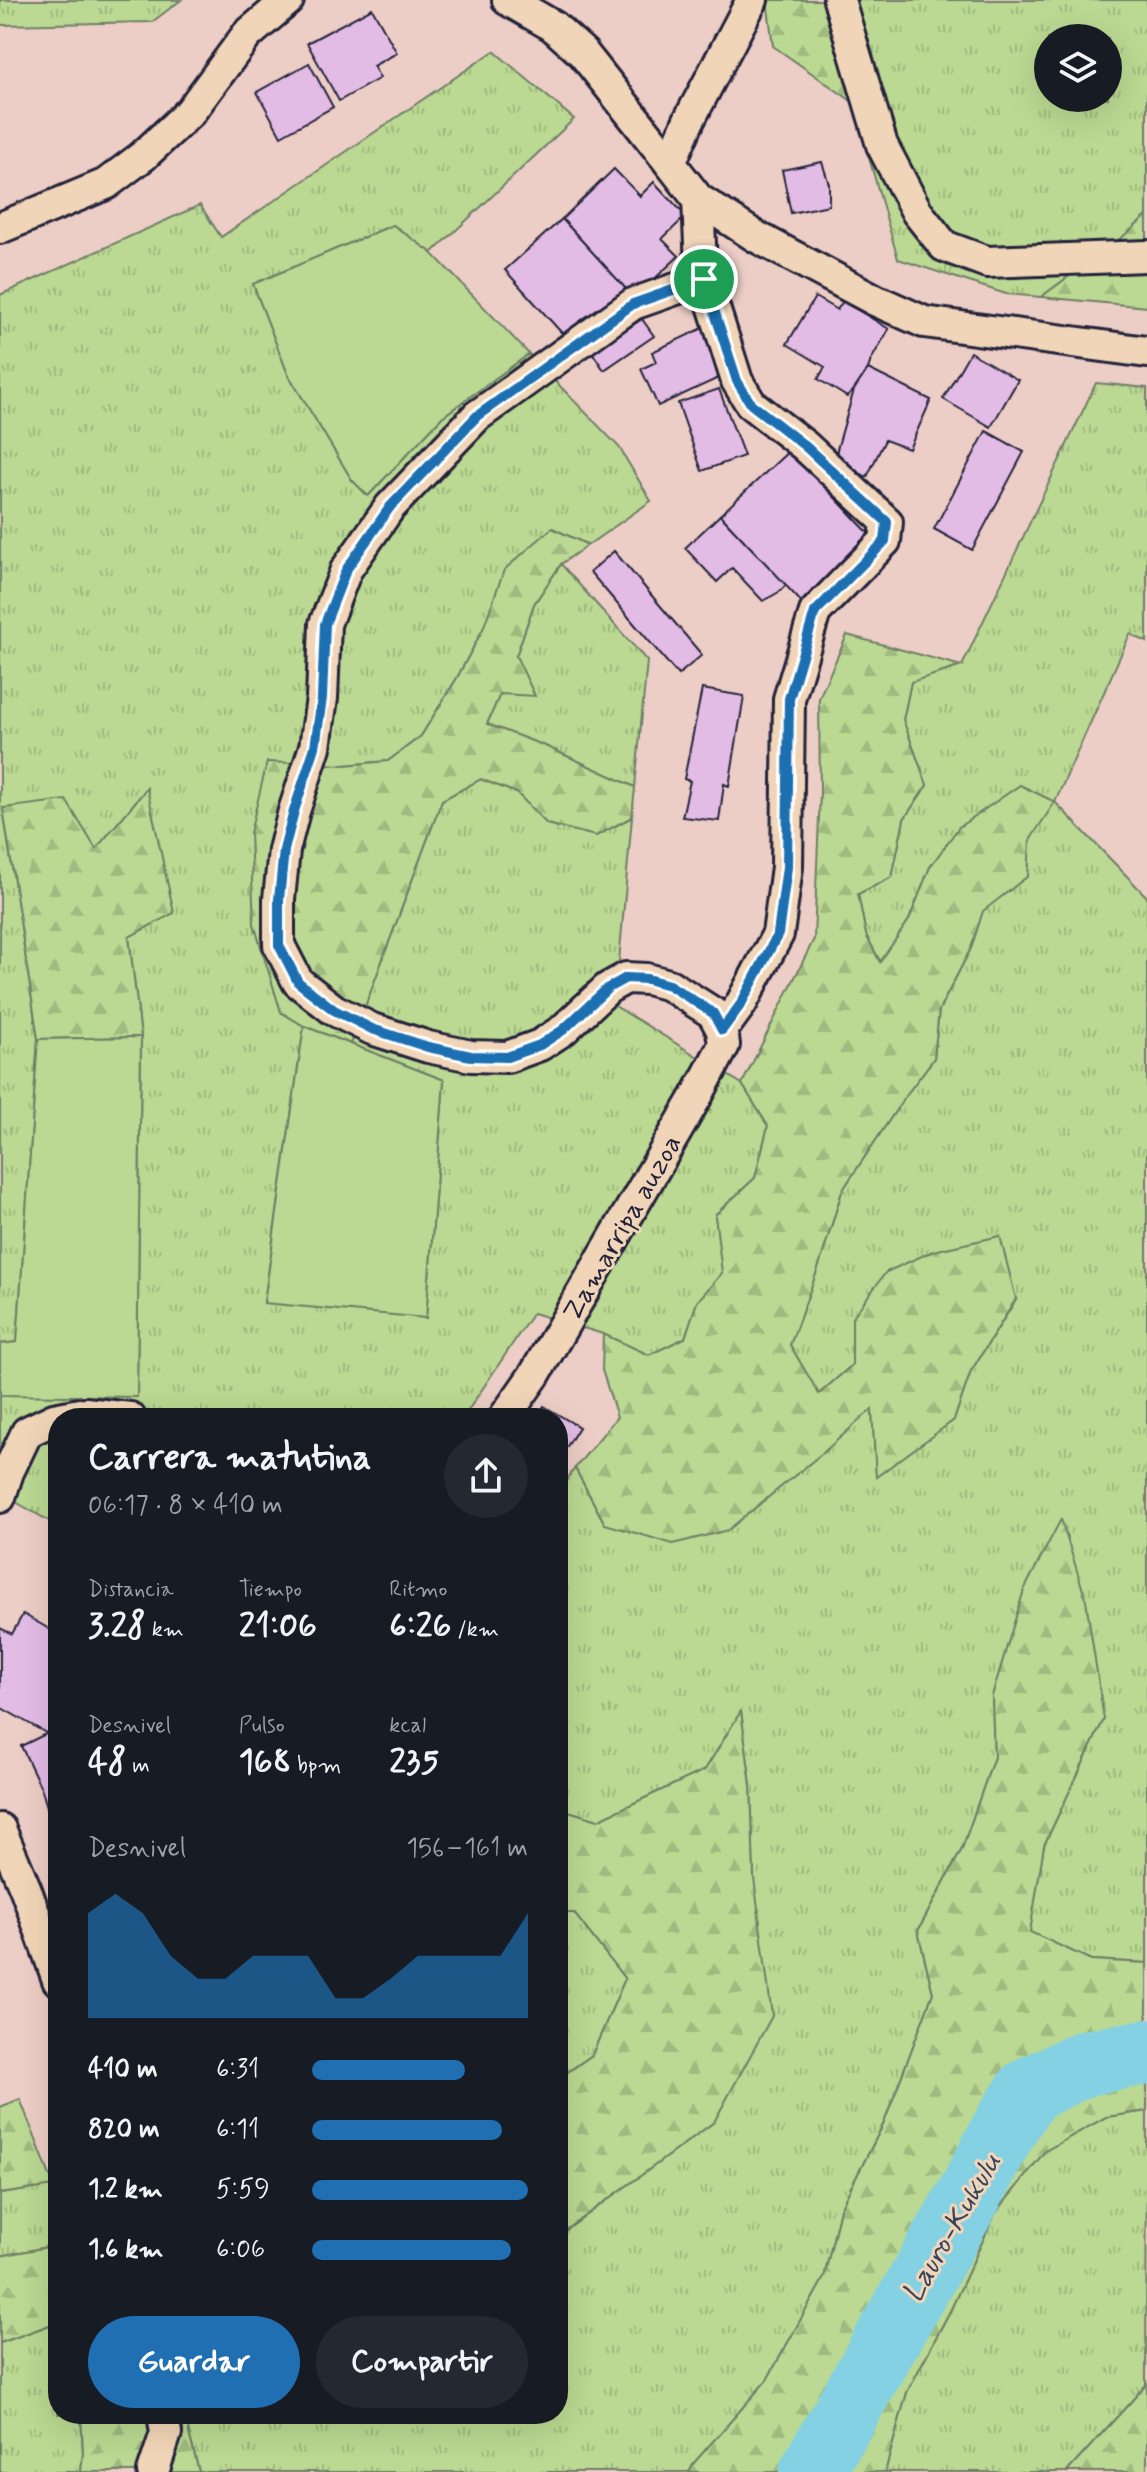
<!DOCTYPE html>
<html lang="es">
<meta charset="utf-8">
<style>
:root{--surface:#171b24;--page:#242831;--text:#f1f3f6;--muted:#9ea1a6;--accent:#1f6fb2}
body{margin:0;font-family:Mynerve,sans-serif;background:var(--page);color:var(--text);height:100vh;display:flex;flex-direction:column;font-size:30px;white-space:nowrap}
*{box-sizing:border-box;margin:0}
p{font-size:26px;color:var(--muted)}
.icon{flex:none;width:44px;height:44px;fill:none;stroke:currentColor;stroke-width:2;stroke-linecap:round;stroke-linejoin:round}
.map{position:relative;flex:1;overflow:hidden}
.drawer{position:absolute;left:48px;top:1408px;width:520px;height:1016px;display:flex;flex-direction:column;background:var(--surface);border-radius:32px;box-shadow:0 8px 32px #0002}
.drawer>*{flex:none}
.buttons{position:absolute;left:1034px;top:24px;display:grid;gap:16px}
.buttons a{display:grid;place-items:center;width:88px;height:88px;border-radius:50%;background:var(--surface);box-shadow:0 8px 32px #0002;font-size:40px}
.pin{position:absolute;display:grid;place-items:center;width:68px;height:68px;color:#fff;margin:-34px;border:4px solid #fff;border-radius:50%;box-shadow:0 2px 8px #0007}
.round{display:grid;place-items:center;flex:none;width:84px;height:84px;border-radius:42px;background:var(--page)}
.summary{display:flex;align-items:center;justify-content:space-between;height:136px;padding:0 40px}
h1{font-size:36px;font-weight:700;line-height:60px}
.figures{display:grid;grid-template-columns:repeat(3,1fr);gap:12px;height:136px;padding:8px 40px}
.figures div{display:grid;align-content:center}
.figures b{font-size:34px;font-weight:700}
.figures small{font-size:22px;font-weight:400}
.figures p{font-size:22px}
.chart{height:224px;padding:16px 40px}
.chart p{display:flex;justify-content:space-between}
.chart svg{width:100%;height:144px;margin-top:8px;fill:var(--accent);opacity:.7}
.primary-button{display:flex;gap:16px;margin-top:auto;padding:16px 40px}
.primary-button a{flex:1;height:92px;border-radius:48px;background:var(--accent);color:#fff;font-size:32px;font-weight:700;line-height:92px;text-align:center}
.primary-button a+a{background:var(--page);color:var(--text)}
ul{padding:0 40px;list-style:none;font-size:26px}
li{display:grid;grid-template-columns:128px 96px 1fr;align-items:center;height:60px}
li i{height:20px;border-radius:10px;background:var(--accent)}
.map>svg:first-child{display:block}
.grass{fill:url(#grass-tufts);stroke:#6e7e66;stroke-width:2;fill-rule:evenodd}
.forest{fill:url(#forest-firs);stroke:#6e7e66;stroke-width:2}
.garden{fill:#bbd992;stroke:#6e7e66;stroke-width:2}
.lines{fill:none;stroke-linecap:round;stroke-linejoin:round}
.river{stroke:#84d1e3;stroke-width:66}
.building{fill:#e3bce5;stroke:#22223b;stroke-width:2}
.minor-casing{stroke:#22223b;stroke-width:36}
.minor{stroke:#f1d5b8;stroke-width:30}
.route-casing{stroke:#fff;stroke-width:16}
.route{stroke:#1f6fb2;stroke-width:10}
.labels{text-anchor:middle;stroke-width:6;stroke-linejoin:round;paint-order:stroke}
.street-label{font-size:28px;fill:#22223b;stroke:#f1d5b8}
.water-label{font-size:30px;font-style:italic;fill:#36455d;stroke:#f1d5b8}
</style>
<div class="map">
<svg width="1147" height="2472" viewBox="0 0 1147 2472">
<defs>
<pattern id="grass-tufts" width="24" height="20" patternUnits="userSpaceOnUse" patternTransform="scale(2)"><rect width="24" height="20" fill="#bbd992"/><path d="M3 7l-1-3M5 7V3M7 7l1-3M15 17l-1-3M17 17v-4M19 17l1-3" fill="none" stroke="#a0ba7f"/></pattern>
<pattern id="forest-firs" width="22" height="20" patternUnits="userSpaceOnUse" patternTransform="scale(2)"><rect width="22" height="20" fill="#bbd992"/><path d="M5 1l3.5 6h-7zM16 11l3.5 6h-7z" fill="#a0ba7f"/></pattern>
</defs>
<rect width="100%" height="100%" fill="#edcec6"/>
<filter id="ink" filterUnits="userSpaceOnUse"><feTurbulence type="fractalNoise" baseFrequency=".0125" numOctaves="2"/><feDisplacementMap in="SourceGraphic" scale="16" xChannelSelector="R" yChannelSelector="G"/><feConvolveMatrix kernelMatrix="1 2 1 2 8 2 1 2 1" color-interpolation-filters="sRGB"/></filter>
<g filter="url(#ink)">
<g class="grass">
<path d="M0 0H181L152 22 0 25Z"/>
<path d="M834 0H1147V216L1125 235 1041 297 1006 294 898 259 853 102ZM1048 38H1108V98H1048Z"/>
<path d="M494 51 574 119 432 253 393 225 253 284 288 374 352 480 368 496 442 417 529 354 619 447 651 501 588 545 552 528 483 629 457 678 421 736 388 761 345 765 281 1012 304 1026 264 1302 426 1318 444 1080 351 1044 442 800 480 779 517 793 547 824 596 836 632 817 615 1006 742 1084 768 1126 755 1178 715 1215 723 1273 697 1302 685 1338 649 1355 603 1334 533 1313 463 1418H58V1526L0 1493V1394L137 1396 141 1037 129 937 146 789 96 850 3 808 38 1039 17 1342 0 1344V295L200 205 221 237Z"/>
<path d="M1096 383 1147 388V642L1130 634 1055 802 1147 897V1963L1091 1960 1029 1932 1044 1845 1104 1719 992 1696 994 1757 962 1849 918 1931 933 1993 884 2123 840 2209 824 2278 767 2380 693 2464 689 2472H199L184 2414H558V2236L714 2122 754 1878 751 1785 741 1712 705 1770 598 1820 558 1808V1493L575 1468 605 1524 795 1475 872 1408 876 1475 954 1420 971 1371 1016 1300 852 1318V1365L818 1395 790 1345 820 1263 842 1191 904 1098 934 1058 939 1010 971 948 983 910 1028 876 1030 840 930 867 909 920 881 963 866 935 858 894 892 877 904 819 927 785 903 720 911 681 962 666Z"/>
<path d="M561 564 647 661 635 787 545 746 487 724 516 656 534 604Z"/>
<path d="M558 1913H574L625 1979 592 2055 558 2079Z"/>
<path d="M1147 2111 1146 2385 1067 2472H885L907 2392 951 2309 995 2214 1045 2151 1106 2117Z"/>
<path d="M58 2185V2245L0 2256V2194Z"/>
<path d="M58 2322V2414H81L83 2453 81 2472H0V2343Z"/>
</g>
<g class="forest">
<path d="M767 0H834L853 102 773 46Z"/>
<path d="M1147 216V307L1041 297 1125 235Z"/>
<path d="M552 528 588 545 561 564 534 604 516 656 535 696 500 694 487 724 545 746 635 787 632 817 596 836 547 824 517 793 481 779 442 800 351 1044 304 1026 281 1012 254 924 250 833 267 762 345 765 388 761 421 736 457 678 483 629 504 570Z"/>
<path d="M847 635 962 666 911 682 903 720 927 785 904 819 892 877 858 894 866 935 880 962 909 920 930 867 959 827 1020 785 1055 802 1030 840 1028 876 983 911 971 948 939 1010 934 1058 904 1098 842 1191 820 1263 790 1345 819 1394 852 1365V1318L886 1272 933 1251 1000 1236 1016 1299 971 1371 954 1420 876 1477 872 1409 825 1451 728 1530 673 1544 605 1524 575 1468 617 1417 602 1370 603 1334 649 1355 685 1338 697 1302 722 1273 715 1215 755 1178 768 1126 742 1084 814 939 820 792 819 698Z"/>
<path d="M147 788 174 913 129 937 141 1037 38 1039 3 808 66 800 96 849Z"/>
<path d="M1061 1519 1086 1600 1104 1719 1044 1845 1030 1932 1091 1960 1147 1963V2111L1106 2117 1045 2151 995 2214 951 2309 907 2392 885 2472H689L693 2464 767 2380 824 2278 840 2209 884 2123 933 1993 918 1931 962 1849 994 1757 992 1696 1024 1590Z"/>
<path d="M741 1711 751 1785 754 1878 772 2016 714 2122 558 2236V2079L592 2055 625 1979 574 1913H558V1808L598 1820 705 1770Z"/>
<path d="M20 2099 54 2186 0 2194V2107Z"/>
<path d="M58 2245V2322L0 2343V2256Z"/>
<path d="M1147 2384V2472H1067L1146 2385Z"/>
<path d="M81 2414H184L199 2472H81L83 2453Z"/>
</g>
<g class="garden">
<path d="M393 225 432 253 529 354 442 417 368 496 352 480 288 374 253 284Z"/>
<path d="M304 1026 444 1080 426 1318 264 1303Z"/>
<path d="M141 1037 137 1397 0 1395V1344L17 1342 38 1039Z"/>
</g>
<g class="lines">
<path class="river" d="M812 2472 970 2194 1005 2127 1029 2090 1085 2063 1147 2052"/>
</g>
<g class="building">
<path d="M372 8 397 53 373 66 380 78 339 101 307 43Z"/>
<path d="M309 63 333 107 281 136 257 92Z"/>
<path d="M822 162 829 184V205L791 213 782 170Z"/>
<path d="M614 169 640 196 654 182 686 216 662 239 679 256 634 298 562 219Z"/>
<path d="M562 219 626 289 569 341 505 270Z"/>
<path d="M815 297 837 310 843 301 889 329 871 360 868 369 854 390 847 397 818 379 825 367 787 344Z"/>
<path d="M642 319 654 336 604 370 592 352Z"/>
<path d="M703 328 725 375 658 406 641 369 656 362 652 352Z"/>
<path d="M970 352 1018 380 991 427 943 399Z"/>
<path d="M868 369 931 400 909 449 885 440 867 477 834 460 854 390Z"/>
<path d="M719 389 744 456 702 471 678 403Z"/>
<path d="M986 431 1024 452 972 550 934 529Z"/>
<path d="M790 450 875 540 805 606 720 515Z"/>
<path d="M720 515 786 585 779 592 763 601 732 568 717 582 685 548Z"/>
<path d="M614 551 702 655 678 675 590 572Z"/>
<path d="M702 689 744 696 729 786 724 784 719 821 682 817 690 781 684 779Z"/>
<path d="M544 1406 579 1427 558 1461V1418H537Z"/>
<path d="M23 1614 58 1634V1728L46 1733 0 1707V1628L12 1634Z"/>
<path d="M58 1728V1821L52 1824 42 1790 21 1746Z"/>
</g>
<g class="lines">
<g class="minor-casing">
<g id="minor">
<path d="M508 0 553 26 583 53 670 163 689 120 752 0"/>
<path d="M839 0 882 145 917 212 944 246 987 262 1147 256"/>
<path d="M670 163 698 199 755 236 875 300 924 322 1147 352"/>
<path d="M698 199 701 267 737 381 751 404 805 446 887 522 885 541 815 612 789 699 787 867 778 934 741 1004 722 1030"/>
<path d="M0 228 106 184 143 156 190 112 247 35 288 0"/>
<path d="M504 1418 535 1374 698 1094 724 1045 722 1030 713 1013 669 985 647 979 626 978 608 988 563 1030 540 1045 507 1057 471 1056 428 1047 372 1029 334 1010 298 982 279 945V899L284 850 294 811 315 747 322 698 325 624 346 570 390 507 477 416 633 304 704 279"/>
<path d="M0 1497 8 1472 27 1432 54 1419 85 1413 130 1418"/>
<path d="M0 1829 26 1890 58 1980"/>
<path d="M153 2472 166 2433 163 2414"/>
</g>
</g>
<use href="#minor" class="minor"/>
</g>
</g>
<g class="lines" filter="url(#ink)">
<g class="route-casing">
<path id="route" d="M704 279 737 381 751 404 805 446 887 522 885 541 815 612 789 699 787 867 778 934 741 1004 722 1030 713 1013 669 985 647 979 626 978 608 988 563 1030 540 1045 507 1057 471 1056 428 1047 372 1029 334 1010 298 982 279 945V899L284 850 294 811 315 747 322 698 325 624 346 570 390 507 477 416 633 304Z"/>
</g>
<use href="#route" class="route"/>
</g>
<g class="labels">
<g class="street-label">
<text transform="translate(621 1227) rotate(-60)" y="10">Zamarripa auzoa</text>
</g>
<g class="water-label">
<text transform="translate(951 2227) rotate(-60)" y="10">Lauro-Kukulu</text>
</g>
</g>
</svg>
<div class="buttons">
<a><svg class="icon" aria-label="layers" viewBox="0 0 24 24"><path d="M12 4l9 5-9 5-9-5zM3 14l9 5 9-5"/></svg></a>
</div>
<div class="pin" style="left:704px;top:279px;background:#1e9e55"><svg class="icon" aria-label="arrive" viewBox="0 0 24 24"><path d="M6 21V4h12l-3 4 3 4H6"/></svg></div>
<section class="drawer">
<div class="summary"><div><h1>Carrera matutina</h1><p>06:17 · 8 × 410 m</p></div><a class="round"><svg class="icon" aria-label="share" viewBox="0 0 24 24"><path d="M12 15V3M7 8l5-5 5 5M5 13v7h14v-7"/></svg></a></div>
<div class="figures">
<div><p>Distancia</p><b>3.28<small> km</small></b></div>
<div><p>Tiempo</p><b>21:06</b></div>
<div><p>Ritmo</p><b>6:26<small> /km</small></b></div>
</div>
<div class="figures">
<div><p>Desnivel</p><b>48<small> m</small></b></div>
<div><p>Pulso</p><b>168<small> bpm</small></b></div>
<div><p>kcal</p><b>235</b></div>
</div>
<div class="chart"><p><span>Desnivel</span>156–161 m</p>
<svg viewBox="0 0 160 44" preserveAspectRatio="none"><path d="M0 44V12L10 6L20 12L30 25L40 32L50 32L60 25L70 25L80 25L90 38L100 38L110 32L120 25L130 25L140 25L150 25L160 12V44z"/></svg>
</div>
<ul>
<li><b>410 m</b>6:31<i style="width:71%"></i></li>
<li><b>820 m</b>6:11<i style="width:88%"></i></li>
<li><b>1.2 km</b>5:59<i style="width:100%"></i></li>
<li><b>1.6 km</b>6:06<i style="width:92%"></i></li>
</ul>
<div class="primary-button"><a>Guardar</a><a>Compartir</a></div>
</section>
</div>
